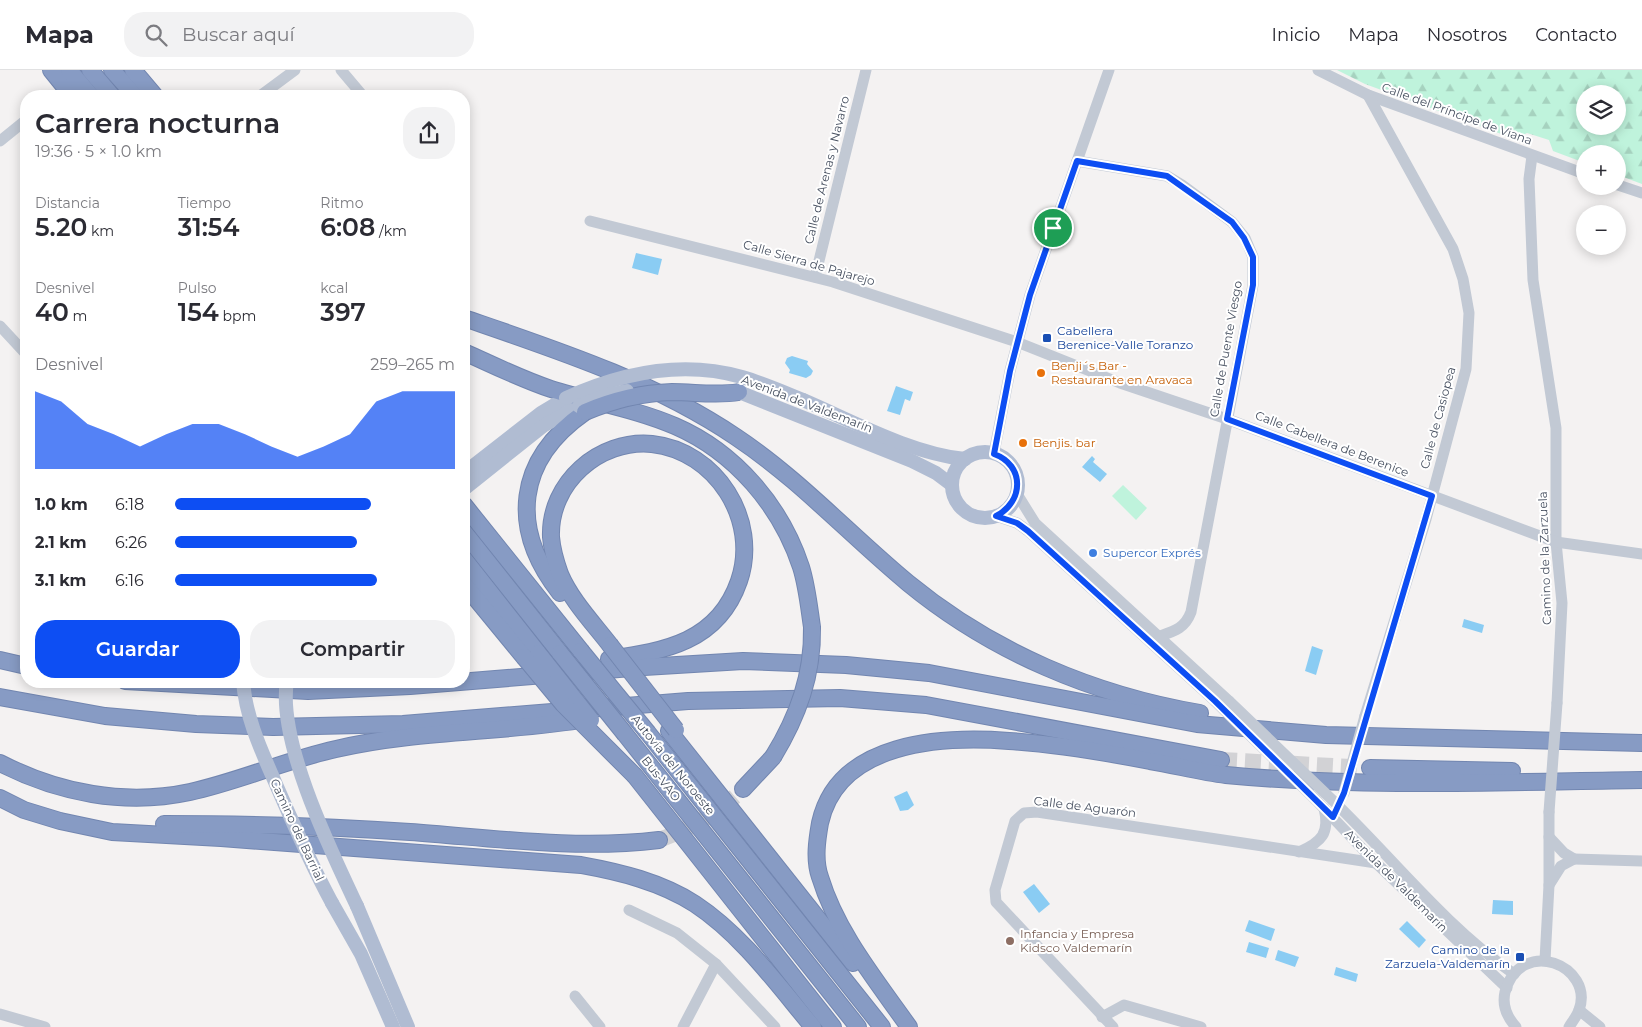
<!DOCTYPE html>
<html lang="es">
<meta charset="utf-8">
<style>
:root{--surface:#fff;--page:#f2f2f3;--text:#2b2b33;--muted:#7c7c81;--line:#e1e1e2;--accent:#0d4ef3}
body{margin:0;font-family:Montserrat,sans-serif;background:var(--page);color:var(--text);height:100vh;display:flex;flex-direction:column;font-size:19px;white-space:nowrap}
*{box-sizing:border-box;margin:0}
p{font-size:16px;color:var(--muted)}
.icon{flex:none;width:28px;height:28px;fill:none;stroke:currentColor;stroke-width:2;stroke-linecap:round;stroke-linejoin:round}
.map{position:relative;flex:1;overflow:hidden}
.drawer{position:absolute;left:20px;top:20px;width:450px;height:598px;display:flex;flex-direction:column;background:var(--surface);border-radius:20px;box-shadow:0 2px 12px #0003}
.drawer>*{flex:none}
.buttons{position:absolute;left:1576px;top:15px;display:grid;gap:10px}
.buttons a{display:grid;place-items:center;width:50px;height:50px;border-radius:50%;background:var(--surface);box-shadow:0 2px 12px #0003;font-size:25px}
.pin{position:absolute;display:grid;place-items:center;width:42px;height:42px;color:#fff;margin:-21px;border:2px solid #fff;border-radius:50%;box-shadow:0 1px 5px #0007}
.round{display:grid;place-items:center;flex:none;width:52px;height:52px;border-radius:20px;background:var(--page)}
.head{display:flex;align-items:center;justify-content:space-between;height:85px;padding:0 15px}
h1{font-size:28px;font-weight:600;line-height:38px}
.figures{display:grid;grid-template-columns:repeat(3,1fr);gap:8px;height:85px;padding:5px 15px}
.figures div{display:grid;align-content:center}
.figures b{font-size:25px;font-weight:600}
.figures small{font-size:14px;font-weight:400}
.figures p{font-size:14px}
.chart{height:140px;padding:10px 15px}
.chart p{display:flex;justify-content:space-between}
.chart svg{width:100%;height:90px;margin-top:5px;fill:var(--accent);opacity:.7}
.cta{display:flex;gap:10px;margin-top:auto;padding:10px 15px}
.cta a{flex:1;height:58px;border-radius:20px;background:var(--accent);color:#fff;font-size:20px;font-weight:600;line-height:58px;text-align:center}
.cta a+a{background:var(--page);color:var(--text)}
ul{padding:0 15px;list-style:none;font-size:16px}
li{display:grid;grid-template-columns:80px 60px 1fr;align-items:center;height:38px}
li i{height:12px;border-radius:6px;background:var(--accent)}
header{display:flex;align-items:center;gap:30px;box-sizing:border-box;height:70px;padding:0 25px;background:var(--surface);border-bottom:1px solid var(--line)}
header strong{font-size:24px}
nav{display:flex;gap:28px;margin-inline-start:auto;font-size:18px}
.search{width:350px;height:45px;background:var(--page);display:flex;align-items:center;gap:12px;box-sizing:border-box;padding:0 18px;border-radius:20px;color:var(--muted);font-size:19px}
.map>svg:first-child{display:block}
.forest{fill:url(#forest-firs);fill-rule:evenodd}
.pitch{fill:#bff3dc}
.water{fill:#8accf3}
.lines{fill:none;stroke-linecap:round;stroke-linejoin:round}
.highway-tunnel{stroke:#d2d2d5;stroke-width:16;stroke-dasharray:16 8;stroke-linecap:butt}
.highway-casing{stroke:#7286b0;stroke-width:18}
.minor{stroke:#c2c9d4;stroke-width:11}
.major{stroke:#b0bcd2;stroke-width:14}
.highway{stroke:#879bc4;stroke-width:16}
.highway-bridge-casing{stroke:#7286b0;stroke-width:18;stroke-linecap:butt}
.minor-bridge{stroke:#c2c9d4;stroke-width:11}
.major-bridge{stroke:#b0bcd2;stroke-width:14}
.highway-bridge{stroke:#879bc4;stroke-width:16}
.route-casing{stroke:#fff;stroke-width:10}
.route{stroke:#0d4ef3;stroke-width:6}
.transit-dot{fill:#1a4fb4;stroke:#fff;stroke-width:2}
.food-dot{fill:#e8710a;stroke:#fff;stroke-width:2}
.shop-dot{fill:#3f7fe0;stroke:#fff;stroke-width:2}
.education-dot{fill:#8d6e63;stroke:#fff;stroke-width:2}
.labels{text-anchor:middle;stroke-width:4;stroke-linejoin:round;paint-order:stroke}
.street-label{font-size:12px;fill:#485161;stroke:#fff}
.transit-label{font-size:12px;fill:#164399;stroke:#fff;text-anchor:start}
.food-label{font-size:12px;fill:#c56008;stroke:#fff;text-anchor:start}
.shop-label{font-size:12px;fill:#366cbe;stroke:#fff;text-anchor:start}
.education-label{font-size:12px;fill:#785e54;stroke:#fff;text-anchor:start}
</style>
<header>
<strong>Mapa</strong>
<div class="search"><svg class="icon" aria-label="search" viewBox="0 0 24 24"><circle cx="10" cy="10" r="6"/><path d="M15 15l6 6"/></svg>Buscar aquí</div>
<nav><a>Inicio</a><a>Mapa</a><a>Nosotros</a><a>Contacto</a></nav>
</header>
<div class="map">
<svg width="1642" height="957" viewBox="0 0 1642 957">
<defs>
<pattern id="forest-firs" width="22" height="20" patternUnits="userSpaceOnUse" patternTransform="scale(1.25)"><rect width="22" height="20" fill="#bff3dc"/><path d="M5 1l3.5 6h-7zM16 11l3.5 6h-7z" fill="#a6d2bf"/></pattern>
</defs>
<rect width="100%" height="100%" fill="#f4f2f2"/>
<path class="forest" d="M1337 0H1642V114L1618 105V84H1585V93L1553 81 1549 70 1527 63 1515 69 1365 14ZM1585 24H1618V56H1585Z"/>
<path class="pitch" d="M1123 415 1147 438 1136 450 1112 426Z"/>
<g class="water">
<path d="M636 183 662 189 658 205 632 198Z"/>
<path d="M792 286 808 291 807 294 813 301 811 305 806 308 789 303 790 300 785 293 787 288Z"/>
<path d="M896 316 913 322 910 331 905 329 900 345 887 341Z"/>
<path d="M1092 386 1095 389 1093 392 1107 404 1100 412 1082 397Z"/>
<path d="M1464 549 1484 555 1482 563 1462 557Z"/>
<path d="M1312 576 1323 580 1316 605 1305 601Z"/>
<path d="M907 721 914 735 908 740 900 741 894 727Z"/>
<path d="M1034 814 1050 834 1039 843 1023 822Z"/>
<path d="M1493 830 1513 831V845L1492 844Z"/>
<path d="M1249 850 1275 859 1271 871 1245 861Z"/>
<path d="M1407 851 1426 870 1419 878 1399 859Z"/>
<path d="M1249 872 1269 878 1266 888 1246 882Z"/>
<path d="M1278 880 1299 887 1295 897 1275 890Z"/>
<path d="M1336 897 1358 904 1356 912 1334 905Z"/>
</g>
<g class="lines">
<g class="highway-tunnel">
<path d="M1221 690 1370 698"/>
<path d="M659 770C691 758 718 743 743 719"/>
</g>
<g class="highway-casing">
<g id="highway">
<path d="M51 0 72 26"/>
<path d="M69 0 91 26"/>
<path d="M90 0 112 26"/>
<path d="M112 0 135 26"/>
<path d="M133 0 155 26"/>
<path d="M464 248C557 280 653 311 736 367 799 409 850 465 908 513 992 582 1094 625 1200 643"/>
<path d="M464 282C493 295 521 309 551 319 592 332 636 339 675 356 735 382 781 436 801 497 807 516 809 537 812 557"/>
<path d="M464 435 581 581"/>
<path d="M464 462 560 583"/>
<path d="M464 489 538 583"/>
<path d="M464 514 524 587"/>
<path d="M560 523C509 458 516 390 585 342"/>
<path d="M609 589C665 581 718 572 739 511 760 450 716 381 652 374 599 369 549 413 551 467 552 479 556 493 560 504 571 530 593 553 610 575"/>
<path d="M0 590 26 596"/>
<path d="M125 611 308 621 410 616 644 597 743 591 846 595 929 603 1197 654 1326 665 1642 673"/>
<path d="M0 627 105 646 196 654 273 657 403 654 688 631 840 628 926 635 1221 690"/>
<path d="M669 661 853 893"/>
<path d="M648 663 882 957"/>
<path d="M625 664 858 957"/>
<path d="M0 693C58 723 125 736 190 722 240 711 286 690 336 679 418 660 504 663 587 649"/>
<path d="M1370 698 1512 701"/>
<path d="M635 706 833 957"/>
<path d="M743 719 773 687"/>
<path d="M0 728 24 740 60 751 112 762 221 768 581 795C620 802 661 812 695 834 742 865 777 914 813 957"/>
<path d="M164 754C246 754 328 756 410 762 493 768 576 780 659 770"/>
<path d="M909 957C876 910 837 863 820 807 814 790 817 770 820 753 838 671 942 666 1009 671 1056 674 1104 682 1150 691 1175 695 1200 702 1226 705 1364 718 1503 712 1642 710"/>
</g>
</g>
<g class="minor">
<path d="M341 0 363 26"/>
<path d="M1318 0 1368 25 1585 104"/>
<path d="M260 26 295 0"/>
<path d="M0 71 26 50"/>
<path d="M1532 86 1529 109 1533 210 1556 358V472L1562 533 1557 633"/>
<path d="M1077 91 1167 106 1182 115 1232 152 1245 168 1253 187V215L1191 542C1185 558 1175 561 1160 566"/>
<path d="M1618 115 1642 123"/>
<path d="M590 151 833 212 1017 272 1120 313 1227 349 1556 472 1642 484"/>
<path d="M815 207 866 0"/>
<path d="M0 256 26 284"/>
<path d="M994 383 1010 301 1030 225 1109 0"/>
<path d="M1017 424 1035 453 1229 631"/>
<path d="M996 446 1017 453 1028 461 1215 631"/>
<path d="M1365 646 1426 449 1466 299 1469 243 1463 209 1453 179 1368 25"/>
<path d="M1325 723C1388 782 1442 854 1514 904"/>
<path d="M1315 729 1376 793 1507 918"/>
<path d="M1299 782C1322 772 1330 763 1324 738"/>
<path d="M1574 789 1642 791"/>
<path d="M1549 815 1561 796 1574 789 1564 783 1549 767"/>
<path d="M629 840 677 863 716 894 775 957"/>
<path d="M1545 890 1549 815V742"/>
<path d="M575 926 600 957"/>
<path d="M1579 940 1600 957"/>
<path d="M0 944 45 957"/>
<path d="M1102 947 1124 935 1201 957"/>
<path d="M683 957 716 894"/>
<path d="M1113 957 996 832 995 820 1015 751 1024 743 1037 742 1376 793"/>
<path d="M1516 957C1507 947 1502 935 1505 922 1521 865 1595 896 1579 940 1577 946 1572 952 1569 957"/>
</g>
<g class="major">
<path d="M739 322 912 391 936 403 952 415"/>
<path d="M803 330C852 351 912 384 965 389"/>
<circle cx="985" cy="415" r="33"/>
<path d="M464 403 541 343 566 328"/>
<path d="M464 419 543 356 579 336"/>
<path d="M332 833 361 884 393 957"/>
<path d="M357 836 408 957"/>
</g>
<use href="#highway" class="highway"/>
<g class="highway-bridge-casing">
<g id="highway-bridge">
<path d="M585 342C613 330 642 323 672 322 695 322 716 326 739 322"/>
<path d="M610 575 676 660"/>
<path d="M581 581 648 663"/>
<path d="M538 583 591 650"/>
<path d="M560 583 625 664"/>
<path d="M524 587 563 634 635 706"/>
<path d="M773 687C798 646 813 605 812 557"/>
</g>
</g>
<g class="minor-bridge">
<path d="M1215 631 1315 729"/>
<path d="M1229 631 1325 723"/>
<path d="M1344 723 1365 646"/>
<path d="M1549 742 1557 633"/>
</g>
<g class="major-bridge">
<path d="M566 328C621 303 682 290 742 307 763 313 783 322 803 330"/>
<path d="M579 336 607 325 627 321"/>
<path d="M243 611C246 650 263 684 278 719 295 758 312 796 332 833"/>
<path d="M287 611C277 671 331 781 357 836"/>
</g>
<use href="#highway-bridge" class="highway-bridge"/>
</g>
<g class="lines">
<g class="route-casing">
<path id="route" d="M1077 91 1167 106 1232 152 1244 168 1253 187V215L1227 349 1432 426 1344 723 1333 747 1215 631 1028 461 1017 453 996 446C1024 432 1025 395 994 384L1010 301 1030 225Z"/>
</g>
<use href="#route" class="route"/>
</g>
<g class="transit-dot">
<rect x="1042" y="263" width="10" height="10" rx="2.5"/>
<rect x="1515" y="882" width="10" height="10" rx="2.5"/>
</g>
<g class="food-dot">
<circle cx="1041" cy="303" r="5"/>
<circle cx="1023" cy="373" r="5"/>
</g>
<circle class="shop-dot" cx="1093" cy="483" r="5"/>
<circle class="education-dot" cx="1010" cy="871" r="5"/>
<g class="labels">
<g class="street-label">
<text transform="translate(1457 44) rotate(20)" y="4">Calle del Príncipe de Viana</text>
<text transform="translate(827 100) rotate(-76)" y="4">Calle de Arenas y Navarro</text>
<text transform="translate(809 193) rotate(16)" y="4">Calle Sierra de Pajarejo</text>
<text transform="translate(1226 279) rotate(-80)" y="4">Calle de Puente Viesgo</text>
<text transform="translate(807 334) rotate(21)" y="4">Avenida de Valdemarín</text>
<text transform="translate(1438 348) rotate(-75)" y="4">Calle de Casiopea</text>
<text transform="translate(1332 374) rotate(21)" y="4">Calle Cabellera de Berenice</text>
<text transform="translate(1545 488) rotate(-92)" y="4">Camino de la Zarzuela</text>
<text transform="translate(673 695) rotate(51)" y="4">Autovía del Noroeste</text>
<text transform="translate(661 709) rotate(51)" y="4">Bus-VAO</text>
<text transform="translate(1085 737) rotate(7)" y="4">Calle de Aguarón</text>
<text transform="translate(297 760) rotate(65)" y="4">Camino del Barrial</text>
<text transform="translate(1396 811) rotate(45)" y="4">Avenida de Valdemarín</text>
</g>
<g class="transit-label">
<text x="1057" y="265">Cabellera<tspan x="1057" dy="14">Berenice-Valle Toranzo</tspan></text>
<text x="1510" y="884" text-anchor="end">Camino de la<tspan x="1510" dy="14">Zarzuela-Valdemarín</tspan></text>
</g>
<g class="food-label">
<text x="1051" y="300">Benji´s Bar -<tspan x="1051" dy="14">Restaurante en Aravaca</tspan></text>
<text x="1033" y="377">Benjis. bar</text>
</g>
<g class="shop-label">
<text x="1103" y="487">Supercor Exprés</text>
</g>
<g class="education-label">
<text x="1020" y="868">Infancia y Empresa<tspan x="1020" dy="14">Kidsco Valdemarín</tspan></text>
</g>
</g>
</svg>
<div class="buttons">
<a><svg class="icon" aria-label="layers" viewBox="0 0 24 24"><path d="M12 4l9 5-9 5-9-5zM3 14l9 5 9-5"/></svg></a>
<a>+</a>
<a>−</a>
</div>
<div class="pin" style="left:1053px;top:158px;background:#1e9e55"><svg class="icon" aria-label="arrive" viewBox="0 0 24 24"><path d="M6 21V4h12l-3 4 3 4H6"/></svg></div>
<section class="drawer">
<div class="head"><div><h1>Carrera nocturna</h1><p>19:36 · 5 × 1.0 km</p></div><a class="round"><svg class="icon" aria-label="share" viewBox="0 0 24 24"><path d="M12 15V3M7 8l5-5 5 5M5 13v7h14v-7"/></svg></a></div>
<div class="figures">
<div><p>Distancia</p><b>5.20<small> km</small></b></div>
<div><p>Tiempo</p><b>31:54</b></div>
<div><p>Ritmo</p><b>6:08<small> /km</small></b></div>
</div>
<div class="figures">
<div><p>Desnivel</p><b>40<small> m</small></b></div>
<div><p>Pulso</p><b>154<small> bpm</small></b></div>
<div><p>kcal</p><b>397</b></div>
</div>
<div class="chart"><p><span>Desnivel</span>259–265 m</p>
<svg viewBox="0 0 160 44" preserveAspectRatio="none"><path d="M0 44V6L10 11L20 22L30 27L40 33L50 27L60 22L70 22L80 27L90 33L100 38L110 33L120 27L130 11L140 6L150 6L160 6V44z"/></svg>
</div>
<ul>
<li><b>1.0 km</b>6:18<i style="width:70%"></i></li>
<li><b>2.1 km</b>6:26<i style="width:65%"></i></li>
<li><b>3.1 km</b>6:16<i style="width:72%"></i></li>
</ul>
<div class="cta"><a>Guardar</a><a>Compartir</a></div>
</section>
</div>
